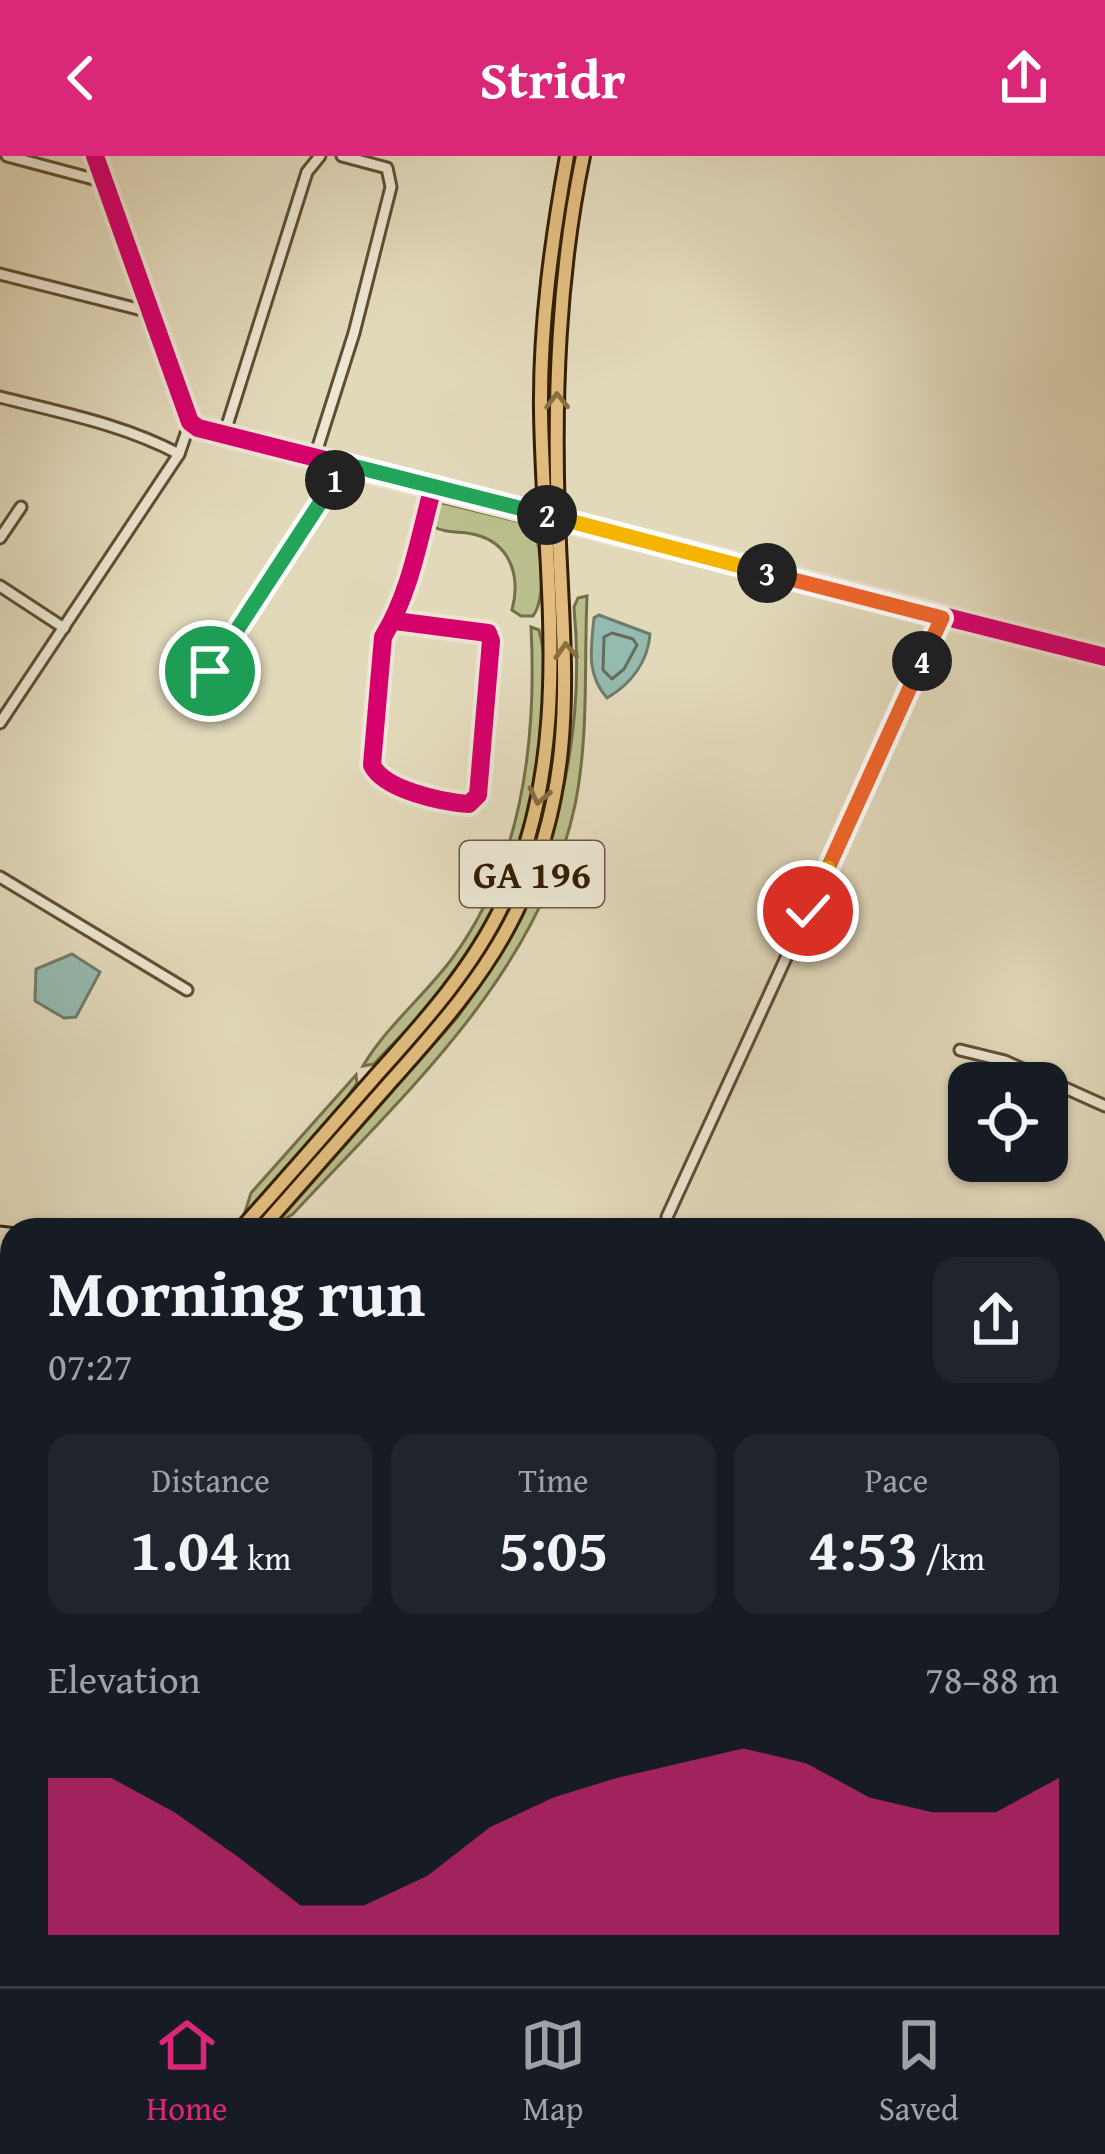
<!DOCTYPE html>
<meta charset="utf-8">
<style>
:root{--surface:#171b24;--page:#20242c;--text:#f1f3f6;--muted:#9ea1a6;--line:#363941;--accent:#db2777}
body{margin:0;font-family:"Gentium Book Plus",serif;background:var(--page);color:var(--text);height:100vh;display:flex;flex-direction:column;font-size:45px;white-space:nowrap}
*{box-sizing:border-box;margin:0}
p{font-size:39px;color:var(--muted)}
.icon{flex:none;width:66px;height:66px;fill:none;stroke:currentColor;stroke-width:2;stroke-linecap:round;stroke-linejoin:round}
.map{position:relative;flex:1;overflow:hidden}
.details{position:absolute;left:0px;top:1062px;width:1107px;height:768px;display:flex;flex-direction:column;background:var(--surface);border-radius:36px 36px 0 0;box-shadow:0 3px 9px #0004}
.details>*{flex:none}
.tools{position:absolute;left:948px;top:906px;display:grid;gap:24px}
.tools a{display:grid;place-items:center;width:120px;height:120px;border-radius:24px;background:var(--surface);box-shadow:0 3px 9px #0004;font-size:60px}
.pin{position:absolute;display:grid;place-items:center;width:102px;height:102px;color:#fff;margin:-51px;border:6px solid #fff;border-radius:50%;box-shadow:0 3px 12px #0007}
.km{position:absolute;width:60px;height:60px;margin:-30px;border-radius:50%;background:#222;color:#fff;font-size:33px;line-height:60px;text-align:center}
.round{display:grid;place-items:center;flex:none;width:126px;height:126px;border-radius:24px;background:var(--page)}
.overview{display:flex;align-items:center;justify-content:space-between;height:204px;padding:0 48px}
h1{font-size:66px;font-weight:700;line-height:90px}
.figures{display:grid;grid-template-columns:repeat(3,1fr);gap:18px;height:204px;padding:12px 48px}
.figures div{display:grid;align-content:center;border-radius:24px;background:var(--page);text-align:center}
.figures b{font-size:60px;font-weight:700}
.figures small{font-size:33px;font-weight:400}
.figures p{font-size:33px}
.chart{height:336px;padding:24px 48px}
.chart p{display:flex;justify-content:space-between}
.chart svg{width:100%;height:216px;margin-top:12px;fill:var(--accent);opacity:.7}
header{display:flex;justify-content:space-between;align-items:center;height:156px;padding:0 48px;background:var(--accent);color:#fff;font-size:54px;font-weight:700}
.tabs{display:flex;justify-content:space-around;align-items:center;height:168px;border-top:3px solid var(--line);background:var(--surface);font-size:33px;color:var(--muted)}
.tabs a{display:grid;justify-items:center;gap:6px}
.tabs .active{color:var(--accent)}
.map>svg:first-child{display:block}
.green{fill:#b9be8c;stroke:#766e48;stroke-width:3}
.water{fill:#95bab0;stroke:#6e7c6b;stroke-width:3}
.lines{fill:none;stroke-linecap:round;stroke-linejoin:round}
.shore{stroke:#646c5a;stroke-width:3}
.stream{stroke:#6e7c6b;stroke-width:3}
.minor-casing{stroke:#604e31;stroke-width:15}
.major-casing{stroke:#341f03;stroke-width:18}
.minor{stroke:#ece6d3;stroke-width:9}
.major{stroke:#e1bc7e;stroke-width:12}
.rail{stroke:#341f03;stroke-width:3;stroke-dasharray:21 21;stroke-linecap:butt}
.cycleway-casing{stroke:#ece6d3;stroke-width:26}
.cycleway{stroke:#d6006c;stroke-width:18}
.oneway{stroke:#8a6e40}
.split-1-casing{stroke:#fff;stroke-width:24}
.split-2-casing{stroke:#fff;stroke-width:24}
.split-3-casing{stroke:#fff;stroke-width:24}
.split-4-casing{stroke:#fff;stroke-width:24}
.split-5-casing{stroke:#fff;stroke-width:24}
.split-6-casing{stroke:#fff;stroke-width:24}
.split-1{stroke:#22a559;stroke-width:15}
.split-2{stroke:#22a559;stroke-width:15}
.split-3{stroke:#f5b400;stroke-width:15}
.split-4{stroke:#f0652b;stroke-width:15}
.split-5{stroke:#f0652b;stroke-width:15}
.split-6{stroke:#f5b400;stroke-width:15}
.labels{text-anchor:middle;stroke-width:9;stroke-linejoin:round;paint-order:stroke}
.shield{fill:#ece6d3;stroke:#6b5b41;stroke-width:3}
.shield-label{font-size:39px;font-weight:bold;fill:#341f03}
</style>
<header><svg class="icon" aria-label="back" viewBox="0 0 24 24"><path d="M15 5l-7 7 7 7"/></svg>Stridr<svg class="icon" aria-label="share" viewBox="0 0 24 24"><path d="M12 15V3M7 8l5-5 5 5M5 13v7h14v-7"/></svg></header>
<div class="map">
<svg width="1105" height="1830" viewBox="0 0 1105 1830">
<rect width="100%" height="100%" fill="#e2d9bb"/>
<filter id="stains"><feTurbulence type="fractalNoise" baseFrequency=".00167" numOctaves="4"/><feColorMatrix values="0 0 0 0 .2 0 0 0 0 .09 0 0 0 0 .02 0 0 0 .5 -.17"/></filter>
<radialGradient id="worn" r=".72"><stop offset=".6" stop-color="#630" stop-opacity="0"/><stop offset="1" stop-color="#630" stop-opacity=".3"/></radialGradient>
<g class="green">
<path d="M443 347 533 369C541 393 547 440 533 460H521L512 454C520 424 513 391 480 380 463 374 448 379 432 370L436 351Z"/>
<path d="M587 440C584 510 589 580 575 649 539 818 405 937 293 1058L275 1069 456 863C546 744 588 601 574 451L578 442Z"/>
<path d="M531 471 539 474C548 507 545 542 542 576 536 666 503 753 449 825 427 855 399 881 374 908L363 910C385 872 424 840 451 804 522 709 537 586 531 471Z"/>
<path d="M558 485C566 592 547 704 489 796 473 822 452 846 434 870 439 846 478 806 493 780 543 688 561 589 555 486Z"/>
<path d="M356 919 357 927 346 943 244 1059 251 1037Z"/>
</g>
<g class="water">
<path d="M599 459 650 478C648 506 631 528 607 542 586 518 591 493 594 462Z"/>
<path d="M72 798 100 816 76 861 64 862 35 845 36 813Z"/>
</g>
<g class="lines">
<path class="shore" d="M612 477 633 483 637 489 624 513 612 523 603 514 604 481Z"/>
<path class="stream" d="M639 1830 642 1818"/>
<g class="minor-casing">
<g id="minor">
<path d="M7 0 101 25"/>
<path d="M95 0 190 266 198 272 1105 501"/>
<path d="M0 118 150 156"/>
<path d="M0 241C62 257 122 268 179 298"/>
<path d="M224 279 307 16 320 0"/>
<path d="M315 300 354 177 391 31 387 12 342 0"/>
<path d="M0 382 21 351"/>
<path d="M0 430 64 472"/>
<path d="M395 465 488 477 491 485 478 639 469 648C442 646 384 634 372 609L383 481C411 435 419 382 433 331"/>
<path d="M210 515 345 308"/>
<path d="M0 567 179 298 190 266"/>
<path d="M0 721 187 834"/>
<path d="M960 894 1005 905 1105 950"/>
<path d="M667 1061 942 462"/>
<path d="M1097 1206 1105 1153"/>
<path d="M0 1268 12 1262"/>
<path d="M1095 1376 1105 1336"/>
<path d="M1095 1457 1105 1462"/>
<path d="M1095 1594 1105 1597"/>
<path d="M40 1830 51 1818"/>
<path d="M370 1830 386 1818"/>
<path d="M534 1830 551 1818"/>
<path d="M709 1830 712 1818"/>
<path d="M779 1830 787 1818"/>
</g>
</g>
<g class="major-casing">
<g id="major">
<path d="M240 1074C285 1024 329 973 373 923 422 868 471 815 503 748 577 593 543 420 541 254 540 169 552 83 567 0"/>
<path d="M260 1074C302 1026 344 978 386 931 435 876 484 822 516 756 581 620 563 506 558 363 554 241 558 119 583 0"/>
<path d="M0 1342 12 1329"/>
<path d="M0 1370 12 1357"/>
<path d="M0 1470 12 1486"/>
<path d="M258 1818 267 1830"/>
</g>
</g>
<use href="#minor" class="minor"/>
<use href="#major" class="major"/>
<g class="rail">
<path d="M0 1070 35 1074"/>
<path d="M460 1074 579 1070 711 1074"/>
<path d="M1095 1135 1105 1137"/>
</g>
<g class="cycleway-casing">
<g id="cycleway">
<path d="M95 0 190 266 198 272 1105 501"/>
<path d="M395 465 488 477 491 485 478 639 469 648C442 646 384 634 372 609L383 481C411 435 419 382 433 331"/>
</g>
</g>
<use href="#cycleway" class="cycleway"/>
</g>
<defs><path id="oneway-chevron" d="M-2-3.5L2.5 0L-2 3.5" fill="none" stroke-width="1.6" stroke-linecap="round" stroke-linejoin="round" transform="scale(3)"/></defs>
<g class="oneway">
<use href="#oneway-chevron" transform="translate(557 245) rotate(-91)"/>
<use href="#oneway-chevron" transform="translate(566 495) rotate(-93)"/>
<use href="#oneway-chevron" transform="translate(539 640) rotate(102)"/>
</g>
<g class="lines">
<g class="split-1-casing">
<path id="split-1" d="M210 515 335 324"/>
</g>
<g class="split-2-casing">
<path id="split-2" d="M335 324 345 308 547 359"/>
</g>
<g class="split-3-casing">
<path id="split-3" d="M547 359 767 417"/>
</g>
<g class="split-4-casing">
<path id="split-4" d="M767 417 942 462 922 505"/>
</g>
<g class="split-5-casing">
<path id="split-5" d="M828 712 922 505"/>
</g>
<g class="split-6-casing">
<path id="split-6" d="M808 755 828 712"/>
</g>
<use href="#split-1" class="split-1"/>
<use href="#split-2" class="split-2"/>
<use href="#split-3" class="split-3"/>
<use href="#split-4" class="split-4"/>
<use href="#split-5" class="split-5"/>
<use href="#split-6" class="split-6"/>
</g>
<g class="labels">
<rect class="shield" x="460" y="685" width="144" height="66" rx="9"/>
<g class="shield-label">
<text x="532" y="732">GA 196</text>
</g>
</g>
<rect width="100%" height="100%" filter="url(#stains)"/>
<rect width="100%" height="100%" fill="url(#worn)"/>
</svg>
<div class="tools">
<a><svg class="icon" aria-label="locate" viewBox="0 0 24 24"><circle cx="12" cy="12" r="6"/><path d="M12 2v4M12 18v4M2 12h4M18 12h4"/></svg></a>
</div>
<div class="pin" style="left:210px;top:515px;background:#1e9e55"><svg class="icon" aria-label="arrive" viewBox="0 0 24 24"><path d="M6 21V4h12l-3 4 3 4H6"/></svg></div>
<div class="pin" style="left:808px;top:755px;background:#d93025"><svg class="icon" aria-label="check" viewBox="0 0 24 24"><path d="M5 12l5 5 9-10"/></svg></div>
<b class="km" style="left:335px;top:324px">1</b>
<b class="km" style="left:547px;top:359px">2</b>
<b class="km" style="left:767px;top:417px">3</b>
<b class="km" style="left:922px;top:505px">4</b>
<section class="details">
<div class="overview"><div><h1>Morning run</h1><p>07:27</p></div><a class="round"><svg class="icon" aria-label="share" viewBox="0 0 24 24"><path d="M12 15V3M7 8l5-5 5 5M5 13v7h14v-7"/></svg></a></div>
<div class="figures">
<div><p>Distance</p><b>1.04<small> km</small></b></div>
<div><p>Time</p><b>5:05</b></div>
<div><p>Pace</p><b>4:53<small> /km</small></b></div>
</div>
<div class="chart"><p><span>Elevation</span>78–88 m</p>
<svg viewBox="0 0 160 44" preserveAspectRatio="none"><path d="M0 44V12L10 12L20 19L30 28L40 38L50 38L60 32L70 22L80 16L90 12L100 9L110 6L120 9L130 16L140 19L150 19L160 12V44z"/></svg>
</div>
</section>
</div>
<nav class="tabs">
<a class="active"><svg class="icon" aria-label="home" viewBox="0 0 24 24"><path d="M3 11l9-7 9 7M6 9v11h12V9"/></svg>Home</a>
<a><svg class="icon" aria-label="map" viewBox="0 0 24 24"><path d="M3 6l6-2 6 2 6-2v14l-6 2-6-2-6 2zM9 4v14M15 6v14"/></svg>Map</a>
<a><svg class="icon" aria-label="saved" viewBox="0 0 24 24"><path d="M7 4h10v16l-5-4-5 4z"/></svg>Saved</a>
</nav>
